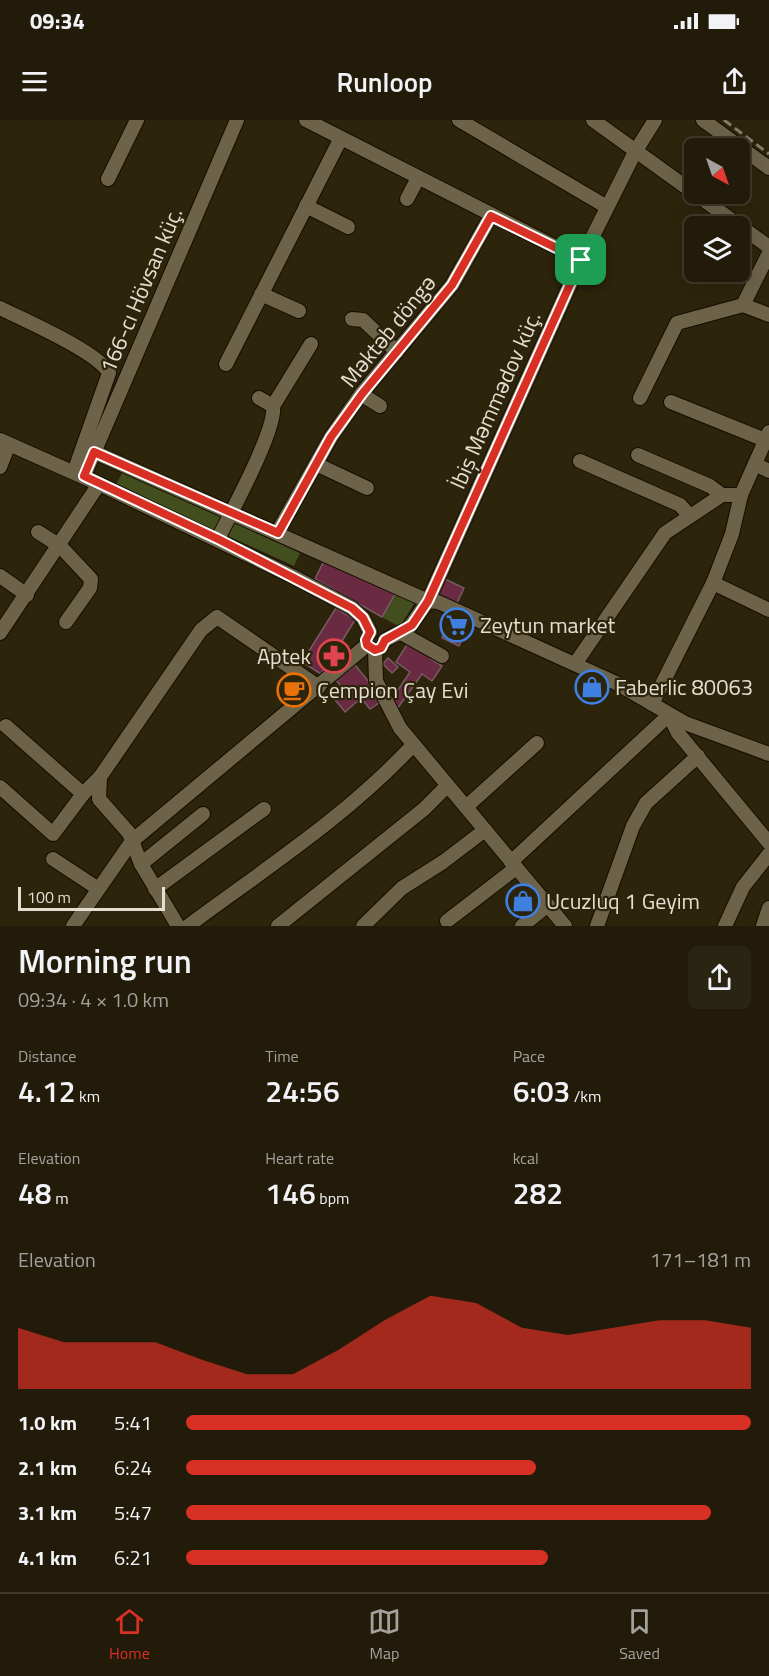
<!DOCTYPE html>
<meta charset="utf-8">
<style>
:root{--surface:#221b09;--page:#2a2412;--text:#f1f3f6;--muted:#a2a19c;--line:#3f392a;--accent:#d93025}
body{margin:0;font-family:"Titillium Web",sans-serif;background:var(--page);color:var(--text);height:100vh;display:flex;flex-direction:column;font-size:22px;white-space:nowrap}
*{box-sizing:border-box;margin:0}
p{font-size:20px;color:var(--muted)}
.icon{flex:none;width:33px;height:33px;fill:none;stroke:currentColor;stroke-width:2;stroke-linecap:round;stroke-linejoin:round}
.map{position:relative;height:806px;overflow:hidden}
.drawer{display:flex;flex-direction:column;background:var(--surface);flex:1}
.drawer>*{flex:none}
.needle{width:39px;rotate:140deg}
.buttons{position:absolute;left:684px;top:18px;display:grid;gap:12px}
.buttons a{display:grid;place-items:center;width:66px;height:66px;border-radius:9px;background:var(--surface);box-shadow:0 6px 24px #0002,0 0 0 2px var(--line);font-size:30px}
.scale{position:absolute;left:18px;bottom:15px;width:147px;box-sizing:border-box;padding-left:6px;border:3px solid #e4ded0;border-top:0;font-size:16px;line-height:21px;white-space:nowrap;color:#e4ded0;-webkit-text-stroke:4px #2d240c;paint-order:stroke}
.pin{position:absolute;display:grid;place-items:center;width:51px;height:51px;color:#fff;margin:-26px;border-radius:12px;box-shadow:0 3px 9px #0006}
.round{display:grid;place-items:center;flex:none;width:63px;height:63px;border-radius:9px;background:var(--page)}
.head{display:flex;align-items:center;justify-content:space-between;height:102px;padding:0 18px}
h1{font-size:33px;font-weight:600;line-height:45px}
.figures{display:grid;grid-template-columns:repeat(3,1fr);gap:9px;height:102px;padding:6px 18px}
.figures div{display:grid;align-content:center}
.figures b{font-size:30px;font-weight:600}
.figures small{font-size:16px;font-weight:400}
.figures p{font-size:16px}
.chart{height:168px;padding:12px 18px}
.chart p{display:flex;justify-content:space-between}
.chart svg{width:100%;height:108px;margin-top:6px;fill:var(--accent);opacity:.7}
ul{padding:0 18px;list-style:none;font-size:20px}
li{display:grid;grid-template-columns:96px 72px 1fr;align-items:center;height:45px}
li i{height:15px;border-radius:8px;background:var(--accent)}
.status{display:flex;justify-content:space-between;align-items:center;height:42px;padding:0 30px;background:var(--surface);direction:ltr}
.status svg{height:16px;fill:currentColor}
header{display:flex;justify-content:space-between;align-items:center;height:78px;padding:0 18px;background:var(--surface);font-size:27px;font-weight:600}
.tabs{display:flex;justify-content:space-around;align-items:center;height:84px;border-top:2px solid var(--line);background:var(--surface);font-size:16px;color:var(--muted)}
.tabs a{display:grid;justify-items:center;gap:3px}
.tabs .current{color:var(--accent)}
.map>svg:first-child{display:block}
.green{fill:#424e1e}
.building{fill:#692a42;stroke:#785b64;stroke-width:1.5}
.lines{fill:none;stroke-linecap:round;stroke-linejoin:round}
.minor-casing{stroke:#150d00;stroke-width:16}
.minor{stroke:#6c6349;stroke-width:14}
.rail{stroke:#847d6a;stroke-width:3;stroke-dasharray:9 4.5;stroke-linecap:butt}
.route-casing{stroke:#fff;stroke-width:12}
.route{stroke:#d93025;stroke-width:8}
.labels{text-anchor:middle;stroke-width:4.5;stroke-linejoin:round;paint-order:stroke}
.street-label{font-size:22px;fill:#e4ded0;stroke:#2d240c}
.poi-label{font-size:22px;fill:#e4ded0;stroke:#2d240c;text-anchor:start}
</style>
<div class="status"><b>09:34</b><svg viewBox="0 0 49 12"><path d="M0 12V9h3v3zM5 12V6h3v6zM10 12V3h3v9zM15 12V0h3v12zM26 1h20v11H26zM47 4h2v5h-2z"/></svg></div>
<header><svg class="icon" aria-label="menu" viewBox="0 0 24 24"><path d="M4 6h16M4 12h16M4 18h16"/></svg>Runloop<svg class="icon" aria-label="share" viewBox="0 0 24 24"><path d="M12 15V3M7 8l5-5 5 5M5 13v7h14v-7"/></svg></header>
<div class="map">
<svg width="769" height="806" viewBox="0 0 769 806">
<rect width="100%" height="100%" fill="#2d240c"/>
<g class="green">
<path d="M123 351 222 396 215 410 116 365Z"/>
<path d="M232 401 300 433 294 446 226 415Z"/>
<path d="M396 472 415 482 400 507 382 497Z"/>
</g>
<g class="building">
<path d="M325 439 396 472 382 497 315 459Z"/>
<path d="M445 459 464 468 456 485 437 476Z"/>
<path d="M336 488 355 500 337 529 342 532 334 544 329 541 321 554 302 542Z"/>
<path d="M451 497 469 504 459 526 442 518Z"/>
<path d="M408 523 432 537 431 539 442 546 432 561 422 554 397 589 392 579 410 552 396 542Z"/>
<path d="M388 538 398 547 392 553 383 544Z"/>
<path d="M355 545 374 568 370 571 380 582 370 589 361 578 345 592 333 577 343 569 336 560Z"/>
</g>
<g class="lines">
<g class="minor-casing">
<g id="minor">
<path d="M306 0 581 140"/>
<path d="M459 0 607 87"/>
<path d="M593 0 769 127"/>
<path d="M703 0 769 48"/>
<path d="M108 59 137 0"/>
<path d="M407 79 418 58"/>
<path d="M306 86 348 107"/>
<path d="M261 174 299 191"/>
<path d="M743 185 769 133"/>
<path d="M0 188C24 200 98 232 109 253L74 352"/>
<path d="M352 199 363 200 397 232"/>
<path d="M226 244 341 18"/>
<path d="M361 274 380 286"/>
<path d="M259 278 273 286"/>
<path d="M640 278 677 203 743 185 769 195"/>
<path d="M671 282 765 320"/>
<path d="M0 320 99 364 292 456 352 488 363 498 370 512"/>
<path d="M94 332 428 481 581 140 635 32 655 0"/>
<path d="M638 335 710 366 722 375"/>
<path d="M580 341 680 385 690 396"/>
<path d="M316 344 367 368"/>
<path d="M755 344 769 351"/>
<path d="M0 347 9 324"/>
<path d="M84 356 237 0"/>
<path d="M38 412 60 426 91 459 90 468 66 502"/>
<path d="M277 413 331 317 361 274 452 165 491 96"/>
<path d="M218 419C230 394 277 309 273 286L311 224"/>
<path d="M0 456 27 475"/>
<path d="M713 463 769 490"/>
<path d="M0 513 99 364"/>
<path d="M401 513 442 536"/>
<path d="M385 520 408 509 428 481 438 482 616 563 685 603 769 634"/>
<path d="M375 530 376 561 400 608 565 806"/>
<path d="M575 544 665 413 722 375H741"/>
<path d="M652 584 713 463 732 414 741 375 769 312"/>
<path d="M6 606 83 674"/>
<path d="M0 667 53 714 83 674 100 657"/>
<path d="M466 687 537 623"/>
<path d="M53 739 97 768"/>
<path d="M511 742 669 595 678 613 769 723"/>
<path d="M141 744 203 694"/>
<path d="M155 769 264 689"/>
<path d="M447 801 516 748"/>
<path d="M73 806 132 721 367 525"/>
<path d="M178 806 141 744 129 713 99 679 100 657 201 510 217 497 319 567"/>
<path d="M188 806C266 748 347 696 413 625"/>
<path d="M278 806 424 689 447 666"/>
<path d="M363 806 402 768 443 742 485 710"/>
<path d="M522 806 548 785"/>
<path d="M597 806 633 706 646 683 698 636"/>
<path d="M725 806 743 767 769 734"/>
<path d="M763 806 769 788"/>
</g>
</g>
<use href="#minor" class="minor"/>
<path class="rail" d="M724 0 769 34"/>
</g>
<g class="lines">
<g class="route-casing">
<path id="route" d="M491 96 581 140 428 481 412 505 385 520 381 528 375 530 367 525 366 520 370 512 363 498 352 488 218 419 84 356 94 332 278 413 331 317 362 274 452 165Z"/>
</g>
<use href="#route" class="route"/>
</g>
<defs>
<g id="supermarket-ring" transform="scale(1.725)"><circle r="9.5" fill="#2d240c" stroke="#3f7fe0" stroke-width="1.5"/><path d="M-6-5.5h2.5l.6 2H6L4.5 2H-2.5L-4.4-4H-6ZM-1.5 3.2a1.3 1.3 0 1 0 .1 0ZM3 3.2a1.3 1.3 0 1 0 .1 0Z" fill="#3f7fe0"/></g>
<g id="pharmacy-ring" transform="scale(1.725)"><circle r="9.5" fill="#2d240c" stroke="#e0444e" stroke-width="1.5"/><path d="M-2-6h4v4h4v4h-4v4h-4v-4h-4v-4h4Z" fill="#e0444e"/></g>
<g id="shop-ring" transform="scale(1.725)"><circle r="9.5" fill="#2d240c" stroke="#3f7fe0" stroke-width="1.5"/><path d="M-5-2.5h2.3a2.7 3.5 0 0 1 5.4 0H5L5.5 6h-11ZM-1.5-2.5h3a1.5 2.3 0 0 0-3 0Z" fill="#3f7fe0"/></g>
<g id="cafe-ring" transform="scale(1.725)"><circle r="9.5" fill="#2d240c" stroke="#e8710a" stroke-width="1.5"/><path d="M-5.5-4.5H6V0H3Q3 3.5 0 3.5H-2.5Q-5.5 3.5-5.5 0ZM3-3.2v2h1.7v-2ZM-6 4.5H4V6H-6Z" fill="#e8710a"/></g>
</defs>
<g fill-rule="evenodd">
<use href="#supermarket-ring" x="457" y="505"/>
<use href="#pharmacy-ring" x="334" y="536"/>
<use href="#shop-ring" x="592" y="567"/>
<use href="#cafe-ring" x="294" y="570"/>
<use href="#shop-ring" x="523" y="781"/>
</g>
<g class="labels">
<g class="street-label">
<text transform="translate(141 170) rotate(-67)" y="8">166-cı Hövsan küç.</text>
<text transform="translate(388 211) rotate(-51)" y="8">Məktəb döngə</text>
<text transform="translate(495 280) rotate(-66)" y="8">İbiş Məmmədov küç.</text>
</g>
<g class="poi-label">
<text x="480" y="513">Zeytun market</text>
<text x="311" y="544" text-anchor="end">Aptek</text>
<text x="615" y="575">Faberlic 80063</text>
<text x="317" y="578">Çempion Çay Evi</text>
<text x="546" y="789">Ucuzluq 1 Geyim</text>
</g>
</g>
</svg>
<div class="buttons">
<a><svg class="needle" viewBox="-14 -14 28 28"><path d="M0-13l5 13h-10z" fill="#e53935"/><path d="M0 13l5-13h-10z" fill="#a2a19c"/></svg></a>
<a><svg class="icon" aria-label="layers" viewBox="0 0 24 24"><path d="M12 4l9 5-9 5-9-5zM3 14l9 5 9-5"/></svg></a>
</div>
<div class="scale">100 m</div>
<div class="pin" style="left:581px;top:140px;background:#1e9e55"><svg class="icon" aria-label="arrive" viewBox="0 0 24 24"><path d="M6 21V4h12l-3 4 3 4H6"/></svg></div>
</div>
<section class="drawer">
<div class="head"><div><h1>Morning run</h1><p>09:34 · 4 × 1.0 km</p></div><a class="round"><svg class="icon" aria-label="share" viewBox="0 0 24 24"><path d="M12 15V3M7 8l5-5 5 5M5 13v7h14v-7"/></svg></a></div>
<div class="figures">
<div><p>Distance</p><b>4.12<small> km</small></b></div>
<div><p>Time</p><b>24:56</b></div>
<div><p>Pace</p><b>6:03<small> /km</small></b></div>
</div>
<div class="figures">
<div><p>Elevation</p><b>48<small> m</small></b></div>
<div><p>Heart rate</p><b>146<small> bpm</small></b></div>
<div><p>kcal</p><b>282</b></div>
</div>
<div class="chart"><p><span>Elevation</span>171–181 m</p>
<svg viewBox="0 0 160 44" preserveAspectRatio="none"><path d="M0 44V19L10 25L20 25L30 25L40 32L50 38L60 38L70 28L80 16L90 6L100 9L110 19L120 22L130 19L140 16L150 16L160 19V44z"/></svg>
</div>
<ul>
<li><b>1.0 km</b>5:41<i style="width:100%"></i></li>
<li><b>2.1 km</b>6:24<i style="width:62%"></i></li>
<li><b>3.1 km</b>5:47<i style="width:93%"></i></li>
<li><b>4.1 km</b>6:21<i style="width:64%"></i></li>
</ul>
</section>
<nav class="tabs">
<a class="current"><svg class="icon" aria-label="home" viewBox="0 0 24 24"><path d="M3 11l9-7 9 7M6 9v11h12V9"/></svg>Home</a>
<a><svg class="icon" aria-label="map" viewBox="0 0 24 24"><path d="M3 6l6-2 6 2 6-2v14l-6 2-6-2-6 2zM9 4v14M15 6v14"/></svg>Map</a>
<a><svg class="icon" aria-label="saved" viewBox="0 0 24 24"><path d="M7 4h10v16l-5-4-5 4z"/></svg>Saved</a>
</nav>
